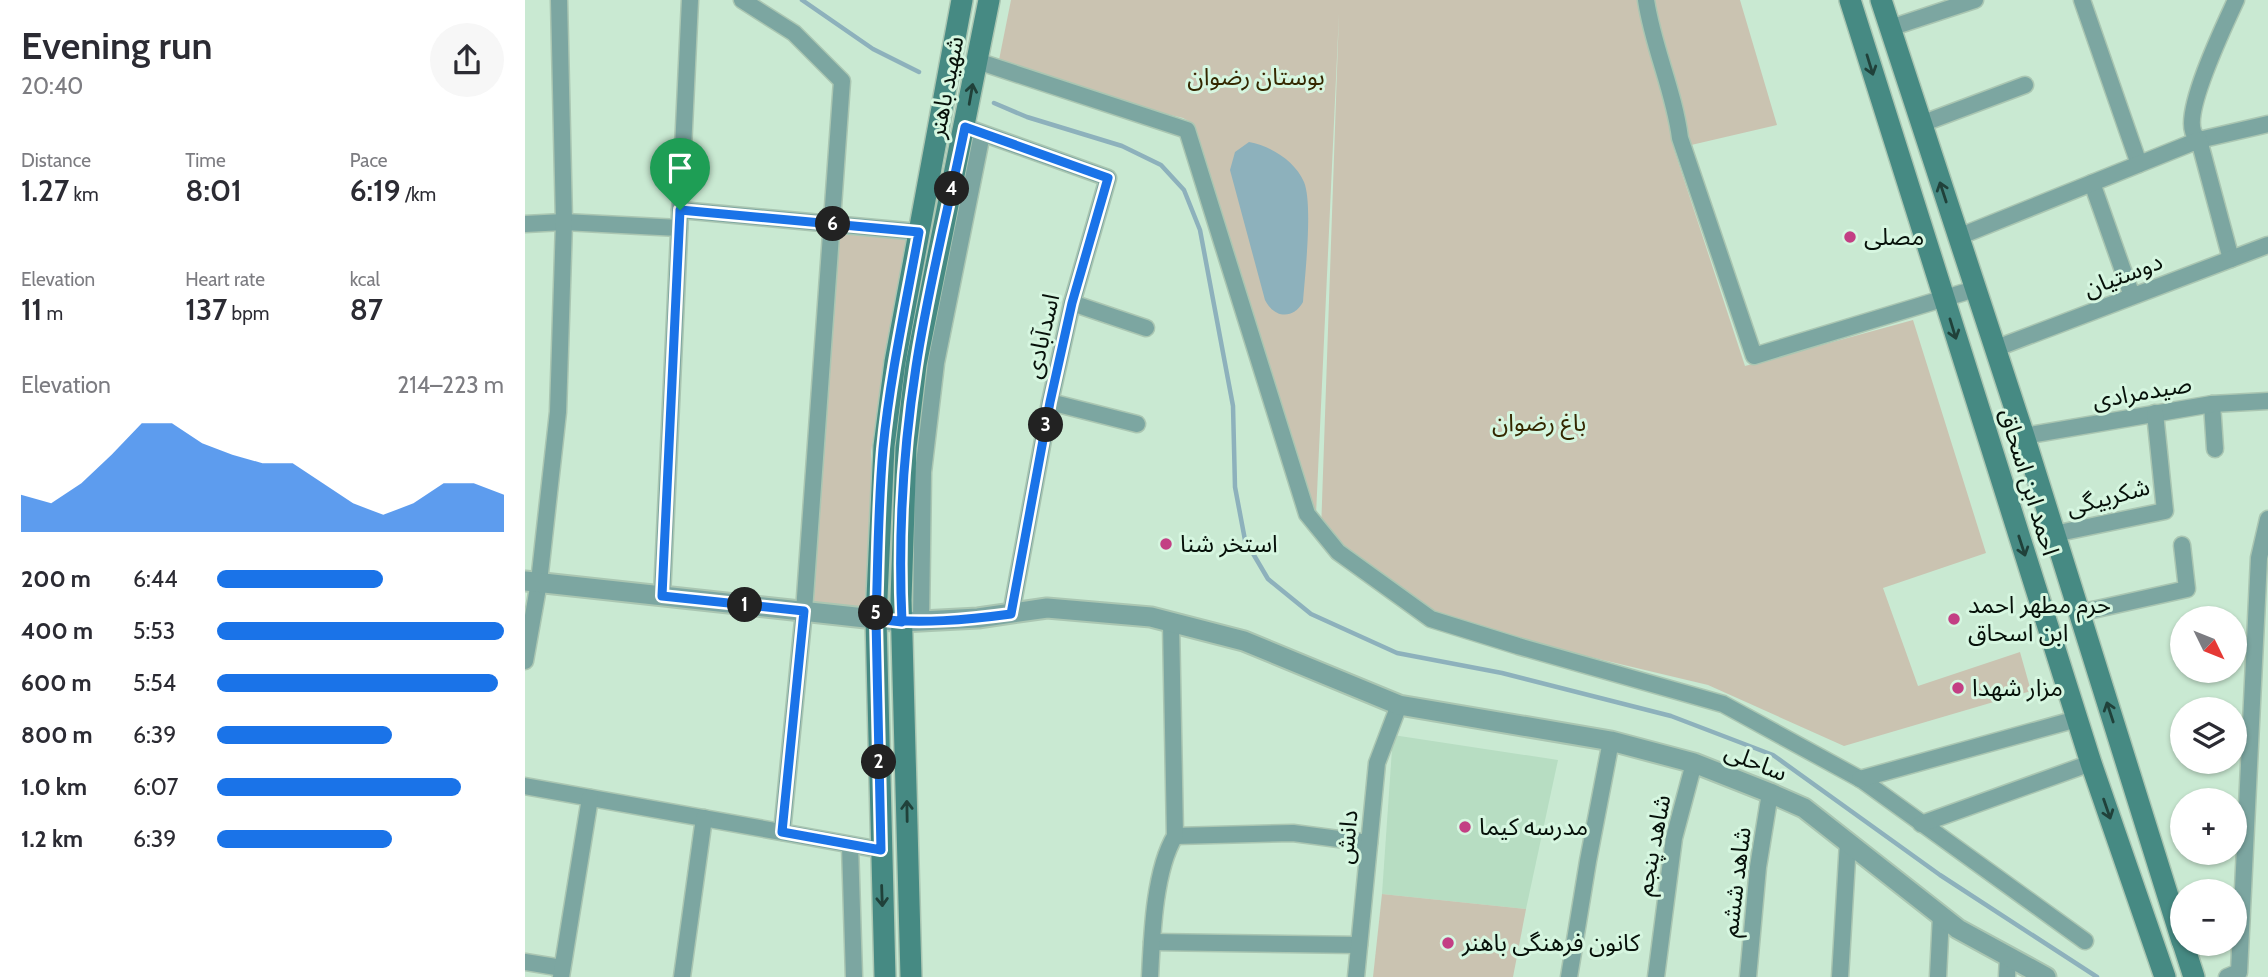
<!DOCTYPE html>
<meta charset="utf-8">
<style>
:root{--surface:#fff;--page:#f7f7f7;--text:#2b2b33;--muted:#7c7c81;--accent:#1a73e8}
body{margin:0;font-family:Cabin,"Noto Sans Arabic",sans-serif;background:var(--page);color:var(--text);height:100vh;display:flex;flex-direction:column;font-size:26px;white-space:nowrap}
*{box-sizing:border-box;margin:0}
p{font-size:23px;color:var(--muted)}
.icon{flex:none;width:38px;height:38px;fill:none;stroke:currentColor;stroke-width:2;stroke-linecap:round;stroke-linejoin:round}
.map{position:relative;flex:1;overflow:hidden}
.details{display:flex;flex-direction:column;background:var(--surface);width:525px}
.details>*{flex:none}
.needle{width:46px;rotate:133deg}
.buttons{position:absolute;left:1645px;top:606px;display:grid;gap:14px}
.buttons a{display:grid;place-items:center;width:77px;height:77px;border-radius:50%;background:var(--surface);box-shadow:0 2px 5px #0004;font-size:35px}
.pin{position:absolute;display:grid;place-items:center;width:60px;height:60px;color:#fff;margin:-72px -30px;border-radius:50% 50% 50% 0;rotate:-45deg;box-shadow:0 0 7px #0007}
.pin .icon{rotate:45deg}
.km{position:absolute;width:35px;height:35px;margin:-18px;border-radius:50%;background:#222;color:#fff;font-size:19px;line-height:35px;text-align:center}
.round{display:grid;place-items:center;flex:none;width:74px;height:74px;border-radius:37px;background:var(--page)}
.overview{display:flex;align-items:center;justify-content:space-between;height:119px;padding:0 21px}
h1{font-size:38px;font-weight:600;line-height:52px}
.stats{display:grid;grid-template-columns:repeat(3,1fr);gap:10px;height:119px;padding:7px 21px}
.stats div{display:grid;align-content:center}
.stats b{font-size:30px;font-weight:600}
.stats small{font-size:19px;font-weight:400}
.stats p{font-size:19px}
.chart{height:196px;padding:14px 21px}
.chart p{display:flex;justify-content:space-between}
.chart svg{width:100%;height:126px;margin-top:7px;fill:var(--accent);opacity:.7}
ul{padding:0 21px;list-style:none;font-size:23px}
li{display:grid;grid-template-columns:112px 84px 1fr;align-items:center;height:52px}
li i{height:18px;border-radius:9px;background:var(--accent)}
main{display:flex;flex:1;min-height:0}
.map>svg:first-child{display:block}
.built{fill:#b7ddc2}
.green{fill:#cac3b1}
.water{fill:#8db1bc}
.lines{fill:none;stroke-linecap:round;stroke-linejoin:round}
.stream{stroke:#8db1bc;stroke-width:4.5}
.minor-casing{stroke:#aac6b2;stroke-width:19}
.tertiary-casing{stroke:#aac6b2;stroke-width:23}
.secondary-casing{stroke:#aac6b2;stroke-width:24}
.minor{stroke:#7ca6a1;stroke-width:16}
.tertiary{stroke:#7ca6a1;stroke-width:19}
.secondary{stroke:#468a83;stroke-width:21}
.oneway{stroke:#20413a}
.route-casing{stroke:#fff;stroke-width:14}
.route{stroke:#1a73e8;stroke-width:9}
.poi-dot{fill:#c33f84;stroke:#d6f6e0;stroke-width:2.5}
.labels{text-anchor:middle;stroke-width:6;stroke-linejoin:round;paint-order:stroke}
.park-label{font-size:24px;fill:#342700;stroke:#d6f6e0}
.street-label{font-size:24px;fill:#061009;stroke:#d6f6e0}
.poi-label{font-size:24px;fill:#061009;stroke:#d6f6e0;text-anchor:start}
</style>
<main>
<section class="details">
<div class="overview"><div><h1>Evening run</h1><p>20:40</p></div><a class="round"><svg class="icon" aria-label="share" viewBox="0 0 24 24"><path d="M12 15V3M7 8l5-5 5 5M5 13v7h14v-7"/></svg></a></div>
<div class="stats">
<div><p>Distance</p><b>1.27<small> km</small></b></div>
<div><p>Time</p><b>8:01</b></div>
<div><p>Pace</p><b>6:19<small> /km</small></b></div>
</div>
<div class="stats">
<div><p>Elevation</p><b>11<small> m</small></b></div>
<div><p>Heart rate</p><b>137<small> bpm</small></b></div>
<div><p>kcal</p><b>87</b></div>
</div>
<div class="chart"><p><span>Elevation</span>214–223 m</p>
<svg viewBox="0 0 160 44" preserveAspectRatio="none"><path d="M0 44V31L10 34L20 27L30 17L40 6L50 6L60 13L70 17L80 20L90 20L100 27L110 34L120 38L130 34L140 27L150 27L160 31V44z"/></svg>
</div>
<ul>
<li><b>200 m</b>6:44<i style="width:58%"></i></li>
<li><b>400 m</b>5:53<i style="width:100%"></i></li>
<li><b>600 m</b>5:54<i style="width:98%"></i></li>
<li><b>800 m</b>6:39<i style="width:61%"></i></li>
<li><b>1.0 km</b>6:07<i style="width:85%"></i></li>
<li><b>1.2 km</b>6:39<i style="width:61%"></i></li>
</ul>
</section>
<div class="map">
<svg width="1743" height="977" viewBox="0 0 1743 977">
<rect width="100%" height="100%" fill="#c9e9d2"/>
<path class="built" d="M868 735 1033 760 1001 909 857 894Z"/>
<g class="green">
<path d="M486 0H1215L1252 125 1149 149 1220 366 1388 320 1461 553 1358 588 1393 686 1495 652 1506 691 1319 746 1183 685 906 619 796 531 814 13 791 515 669 124 658 118 521 85 474 60Z"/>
<path d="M307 234 385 238 362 352 346 452V589L343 613 279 606Z"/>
<path d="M857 894 1001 909 988 977H848Z"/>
</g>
<path class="water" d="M724 142C746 146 770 161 779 182 788 204 780 275 778 302 768 320 749 318 740 300L705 170 710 152Z"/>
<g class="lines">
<g class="stream">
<path d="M277 0 348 49 394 72"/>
<path d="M469 103 502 117 597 146 636 165 659 190 675 230 708 406 710 487 720 540 743 579 786 614 872 653 977 673 1146 716 1248 755 1415 875 1572 977"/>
</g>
<g class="minor-casing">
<g id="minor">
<path d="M217 0 269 33 317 81 279 611 257 832"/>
<path d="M1121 0C1128 47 1149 91 1155 138L1229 356 1450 289"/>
<path d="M1557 0 1614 164"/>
<path d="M1711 0C1700 24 1660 107 1668 131 1668 133 1672 138 1674 140L1743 124"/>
<path d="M1365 28 1450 0"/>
<path d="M452 61 662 130 782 514 813 552 906 619 993 646 1198 704 1337 780 1560 941"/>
<path d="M1396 124 1500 85"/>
<path d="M440 127 583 178 547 303 525 402 486 614"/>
<path d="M1567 183 1607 296"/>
<path d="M155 210 394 232"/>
<path d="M0 224 39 222 154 228"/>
<path d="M1433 237 1674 140 1706 259"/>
<path d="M547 303 621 328"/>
<path d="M1469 349 1743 245"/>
<path d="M525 402 612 424"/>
<path d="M1687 404 1690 449"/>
<path d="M1499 436 1687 404 1743 401"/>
<path d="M1529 534 1640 511 1630 413"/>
<path d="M137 596 165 0"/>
<path d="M1554 613 1662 589 1657 545"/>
<path d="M396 621 398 472 411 363 457 134"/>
<path d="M0 661 14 582 33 412 39 222 34 0"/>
<path d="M1335 779 1552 719"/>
<path d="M0 786 356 850"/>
<path d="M1396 824 1566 763"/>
<path d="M650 836 768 833 844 843"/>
<path d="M325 845 329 977"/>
<path d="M627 942 834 945"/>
<path d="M0 962 37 968"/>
<path d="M36 977 65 798"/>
<path d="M157 977 179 818"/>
<path d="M625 977C627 936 629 871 650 836L646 623"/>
<path d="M831 977 852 763 874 705"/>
<path d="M1044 977 1063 861 1086 741"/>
<path d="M1131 977 1149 838 1169 763"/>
<path d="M1223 977 1233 867 1245 793"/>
<path d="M1315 977 1323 842"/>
<path d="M1413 977 1416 915"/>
<path d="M1482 977 1483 956"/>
<path d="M1702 977 1714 972 1734 558 1743 519"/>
</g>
</g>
<g class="tertiary-casing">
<path id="tertiary" d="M0 581 377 622 453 618 522 608 626 617 719 641 874 705 1086 741 1169 763 1245 793 1279 808 1433 929 1521 977"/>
</g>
<g class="secondary-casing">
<g id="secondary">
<path d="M1325 0 1566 763 1640 977"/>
<path d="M1356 0 1499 436 1657 941"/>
<path d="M1658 943 1669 977"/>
<path d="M360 977 351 619 359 446 370 362 437 0"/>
<path d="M386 977 376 600 381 448 391 365 464 0"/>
</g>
</g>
<use href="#minor" class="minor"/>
<use href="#tertiary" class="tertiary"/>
<use href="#secondary" class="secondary"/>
</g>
<defs><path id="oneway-shaft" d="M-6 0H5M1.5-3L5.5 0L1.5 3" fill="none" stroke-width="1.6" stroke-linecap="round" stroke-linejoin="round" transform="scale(1.75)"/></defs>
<g class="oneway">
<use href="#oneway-shaft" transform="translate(1345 65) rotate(73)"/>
<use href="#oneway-shaft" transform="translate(446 94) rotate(-80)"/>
<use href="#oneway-shaft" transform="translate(1418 192) rotate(-108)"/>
<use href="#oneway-shaft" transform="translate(1428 329) rotate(73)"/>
<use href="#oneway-shaft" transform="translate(1497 546) rotate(72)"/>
<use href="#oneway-shaft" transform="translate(1585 712) rotate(-108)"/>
<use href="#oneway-shaft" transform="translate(1582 809) rotate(71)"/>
<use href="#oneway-shaft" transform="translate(382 811) rotate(-91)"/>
<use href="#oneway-shaft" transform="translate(357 896) rotate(88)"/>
</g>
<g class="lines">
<g class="route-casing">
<path id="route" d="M155 210 137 596 279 611 257 832 356 850 351 619C396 624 441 620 486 614L525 402 547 303 583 178 440 127C424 206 403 287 391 367 378 451 373 537 377 622L351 619C353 562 353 505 358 449 365 376 381 304 394 232L155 210"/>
</g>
<use href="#route" class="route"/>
</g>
<g class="poi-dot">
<circle cx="1325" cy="237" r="7"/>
<circle cx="641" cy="544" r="7"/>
<circle cx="1429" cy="619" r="7"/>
<circle cx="1433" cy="688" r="7"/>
<circle cx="940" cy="827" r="7"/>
<circle cx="923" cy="943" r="7"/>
</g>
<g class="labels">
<g class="park-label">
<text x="731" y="85">بوستان رضوان</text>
<text x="1014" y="431">باغ رضوان</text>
</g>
<g class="street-label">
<text transform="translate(421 87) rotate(-79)" y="8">شهید باهنر</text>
<text transform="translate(1598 275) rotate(-21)" y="8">دوستیان</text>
<text transform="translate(517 336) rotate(-77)" y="8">اسدآبادی</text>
<text transform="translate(1617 392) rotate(-10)" y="8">صیدمرادی</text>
<text transform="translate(1504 482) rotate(73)" y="8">احمد ابن اسحاق</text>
<text transform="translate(1583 497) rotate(-15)" y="8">شکربیگی</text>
<text transform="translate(1231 762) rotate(22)" y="8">ساحلی</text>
<text transform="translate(822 837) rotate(-84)" y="8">دانش</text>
<text transform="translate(1128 845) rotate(-79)" y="8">شاهد پنجم</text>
<text transform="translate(1211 882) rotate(-83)" y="8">شاهد ششم</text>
</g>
<g class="poi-label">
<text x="1339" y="245">مصلی</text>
<text x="655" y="552">استخر شنا</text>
<text x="1443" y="613">حرم مطهر احمد<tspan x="1443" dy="28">ابن اسحاق</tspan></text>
<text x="1447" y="696">مزار شهدا</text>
<text x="954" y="835">مدرسه کیما</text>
<text x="937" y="951">کانون فرهنگی باهنر</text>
</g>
</g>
</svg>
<div class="buttons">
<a><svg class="needle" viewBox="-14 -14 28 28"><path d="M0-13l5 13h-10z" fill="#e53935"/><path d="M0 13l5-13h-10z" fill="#7c7c81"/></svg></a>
<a><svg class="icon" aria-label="layers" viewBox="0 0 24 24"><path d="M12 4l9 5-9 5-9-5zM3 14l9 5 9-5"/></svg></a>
<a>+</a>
<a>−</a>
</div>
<div class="pin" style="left:155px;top:210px;background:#1e9e55"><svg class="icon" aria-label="arrive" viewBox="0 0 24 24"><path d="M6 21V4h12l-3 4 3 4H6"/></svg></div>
<b class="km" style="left:220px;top:605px">1</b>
<b class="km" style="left:354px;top:762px">2</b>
<b class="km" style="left:521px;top:425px">3</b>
<b class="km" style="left:427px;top:189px">4</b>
<b class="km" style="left:351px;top:613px">5</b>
<b class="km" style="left:308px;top:224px">6</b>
</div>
</main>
